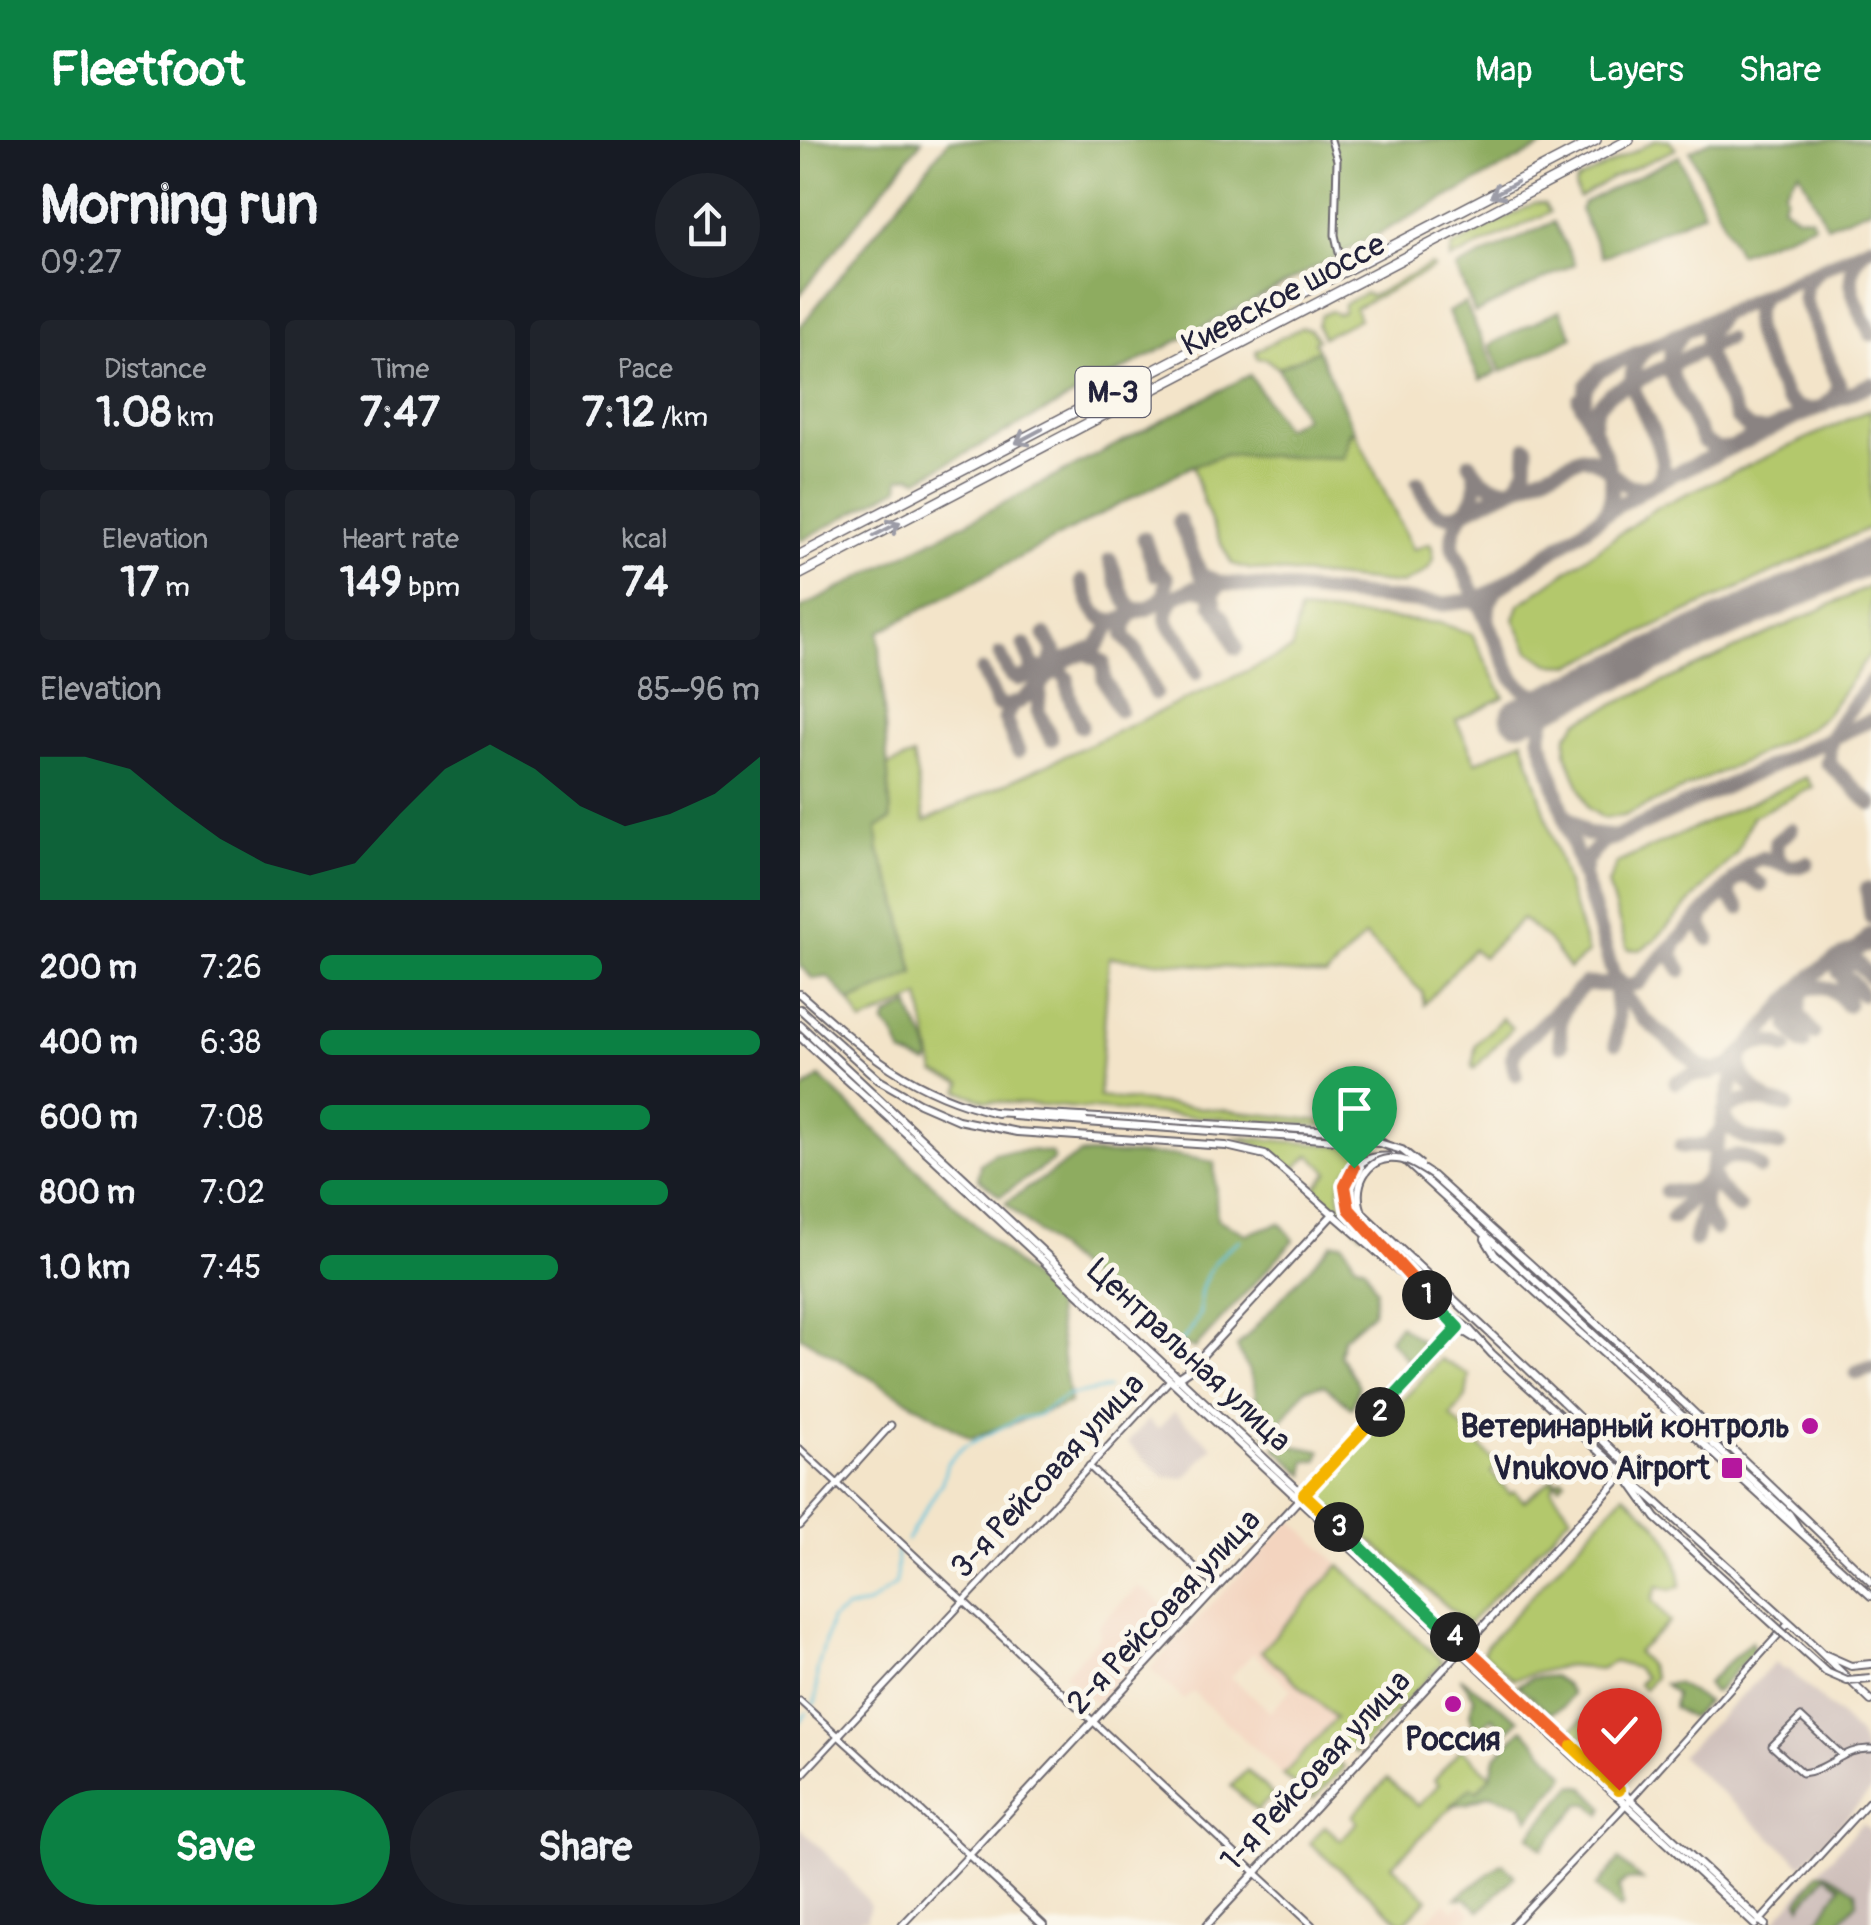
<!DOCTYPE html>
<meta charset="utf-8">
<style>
:root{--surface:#171b24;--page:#20242c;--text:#f1f3f6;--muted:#9ea1a6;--accent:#0b8043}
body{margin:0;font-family:Pangolin,sans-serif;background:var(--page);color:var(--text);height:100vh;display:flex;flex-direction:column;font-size:38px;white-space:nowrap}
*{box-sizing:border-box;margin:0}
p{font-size:32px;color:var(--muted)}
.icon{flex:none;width:55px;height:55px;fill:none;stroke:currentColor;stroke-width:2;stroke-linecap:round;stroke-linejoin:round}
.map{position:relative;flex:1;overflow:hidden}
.details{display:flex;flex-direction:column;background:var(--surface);width:800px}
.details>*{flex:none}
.pin{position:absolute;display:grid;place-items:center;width:85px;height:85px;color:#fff;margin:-102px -42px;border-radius:50% 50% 50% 0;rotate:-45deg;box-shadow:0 0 10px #0007}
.pin .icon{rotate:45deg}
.km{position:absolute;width:50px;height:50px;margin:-25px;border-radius:50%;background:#222;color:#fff;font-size:28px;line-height:50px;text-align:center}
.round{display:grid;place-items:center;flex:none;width:105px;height:105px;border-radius:52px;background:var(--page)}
.head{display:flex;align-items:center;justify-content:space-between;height:170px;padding:0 40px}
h1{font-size:55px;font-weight:700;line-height:75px}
.stats{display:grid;grid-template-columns:repeat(3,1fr);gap:15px;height:170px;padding:10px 40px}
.stats div{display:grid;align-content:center;border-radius:10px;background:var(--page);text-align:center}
.stats b{font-size:42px;font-weight:700}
.stats small{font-size:28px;font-weight:400}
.stats p{font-size:28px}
.chart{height:280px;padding:20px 40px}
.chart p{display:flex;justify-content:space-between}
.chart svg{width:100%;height:180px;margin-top:10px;fill:var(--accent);opacity:.7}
.cta{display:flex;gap:20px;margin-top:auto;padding:20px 40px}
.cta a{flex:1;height:115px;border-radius:60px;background:var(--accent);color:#fff;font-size:40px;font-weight:700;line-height:115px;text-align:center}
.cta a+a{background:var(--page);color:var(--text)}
ul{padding:0 40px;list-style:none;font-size:32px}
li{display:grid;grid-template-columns:160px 120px 1fr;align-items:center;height:75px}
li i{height:25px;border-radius:12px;background:var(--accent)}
header{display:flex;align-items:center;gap:60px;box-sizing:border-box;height:140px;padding:0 50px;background:var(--accent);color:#fff}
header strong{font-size:48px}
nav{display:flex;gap:55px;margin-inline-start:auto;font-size:35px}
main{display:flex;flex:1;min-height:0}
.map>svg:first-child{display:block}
.built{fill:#f3d4bf;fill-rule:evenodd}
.industrial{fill:#cfc0bb}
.green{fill:#b3c86c;stroke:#6a7554;stroke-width:2.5}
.forest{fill:#8eac60;stroke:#58674e;stroke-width:2.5}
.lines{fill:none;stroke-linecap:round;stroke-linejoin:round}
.stream{stroke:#5fc2dd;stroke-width:2.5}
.taxiway{stroke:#8a8382;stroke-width:15}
.runway{stroke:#8a8382;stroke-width:35}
.street-casing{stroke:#6b666d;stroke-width:9}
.secondary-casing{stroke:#6b666d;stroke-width:10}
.highway-casing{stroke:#6b666d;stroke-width:12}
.street{stroke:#fff;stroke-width:5}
.secondary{stroke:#fff;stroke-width:6}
.highway{stroke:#fff;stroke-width:9}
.secondary-bridge-casing{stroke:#6b666d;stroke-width:10;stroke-linecap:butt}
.secondary-bridge{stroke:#fff;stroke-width:6}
.oneway{stroke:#9c9ca7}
.split-1-casing{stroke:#fff;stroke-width:20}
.split-2-casing{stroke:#fff;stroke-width:20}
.split-3-casing{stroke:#fff;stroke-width:20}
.split-4-casing{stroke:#fff;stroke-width:20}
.split-5-casing{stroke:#fff;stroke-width:20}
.split-6-casing{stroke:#fff;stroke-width:20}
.split-1{stroke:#f0652b;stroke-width:12}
.split-2{stroke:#22a559;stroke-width:12}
.split-3{stroke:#f5b400;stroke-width:12}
.split-4{stroke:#22a559;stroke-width:12}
.split-5{stroke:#f0652b;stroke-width:12}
.split-6{stroke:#f5b400;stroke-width:12}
.poi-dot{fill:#b5179e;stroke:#fbf7ec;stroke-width:4}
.labels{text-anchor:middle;stroke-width:10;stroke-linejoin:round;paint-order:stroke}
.shield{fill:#fbf7ec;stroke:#636270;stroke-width:2.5}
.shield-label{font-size:30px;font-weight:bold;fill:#22223b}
.street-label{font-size:32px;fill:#22223b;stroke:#fbf7ec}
.poi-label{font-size:32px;font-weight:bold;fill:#22223b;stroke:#fbf7ec;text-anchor:end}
</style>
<header>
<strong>Fleetfoot</strong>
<nav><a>Map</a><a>Layers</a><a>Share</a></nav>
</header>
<main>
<section class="details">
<div class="head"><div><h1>Morning run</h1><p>09:27</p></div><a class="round"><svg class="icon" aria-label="share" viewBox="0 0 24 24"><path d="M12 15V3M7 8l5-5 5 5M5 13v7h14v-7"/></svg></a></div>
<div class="stats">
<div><p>Distance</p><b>1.08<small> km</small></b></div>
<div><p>Time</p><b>7:47</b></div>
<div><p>Pace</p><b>7:12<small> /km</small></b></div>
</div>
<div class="stats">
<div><p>Elevation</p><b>17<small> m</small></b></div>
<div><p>Heart rate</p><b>149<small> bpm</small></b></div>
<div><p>kcal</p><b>74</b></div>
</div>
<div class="chart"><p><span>Elevation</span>85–96 m</p>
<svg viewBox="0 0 160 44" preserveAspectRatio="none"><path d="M0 44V9L10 9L20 12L30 21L40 29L50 35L60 38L70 35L80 23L90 12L100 6L110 12L120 21L130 26L140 23L150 18L160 9V44z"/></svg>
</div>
<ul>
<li><b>200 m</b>7:26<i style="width:64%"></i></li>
<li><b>400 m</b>6:38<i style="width:100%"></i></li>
<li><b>600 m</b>7:08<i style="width:75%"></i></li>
<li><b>800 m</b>7:02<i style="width:79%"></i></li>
<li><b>1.0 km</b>7:45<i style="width:54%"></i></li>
</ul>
<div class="cta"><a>Save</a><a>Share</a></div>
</section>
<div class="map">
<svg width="1071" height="1785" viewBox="0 0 1071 1785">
<rect width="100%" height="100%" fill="#fbf7ec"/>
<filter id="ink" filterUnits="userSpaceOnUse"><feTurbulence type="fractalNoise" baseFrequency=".01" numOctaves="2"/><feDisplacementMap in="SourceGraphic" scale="20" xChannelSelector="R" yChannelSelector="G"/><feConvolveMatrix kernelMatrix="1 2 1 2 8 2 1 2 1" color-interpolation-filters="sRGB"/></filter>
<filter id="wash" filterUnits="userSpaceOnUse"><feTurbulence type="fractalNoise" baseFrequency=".0048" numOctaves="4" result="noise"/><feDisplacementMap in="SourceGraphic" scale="40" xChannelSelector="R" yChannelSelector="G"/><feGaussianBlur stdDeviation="2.25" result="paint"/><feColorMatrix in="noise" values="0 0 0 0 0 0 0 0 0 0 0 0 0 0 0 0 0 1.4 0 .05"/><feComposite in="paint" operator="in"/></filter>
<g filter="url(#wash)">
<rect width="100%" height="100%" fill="#f3e4c9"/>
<g class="built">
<path d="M492 1380 540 1425 462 1510 536 1578 483 1635 393 1552 384 1560 350 1529ZM453 1513 491 1549 470 1572 431 1537Z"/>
<path d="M338 1447 350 1453 377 1478 297 1564 264 1534 300 1496 298 1485Z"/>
<path d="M645 1762 653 1770 661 1762 672 1773 660 1785H633L627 1780Z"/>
</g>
<g class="industrial">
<path d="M374 1272 413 1307 385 1338 364 1337 327 1303 348 1280 358 1289Z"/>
<path d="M976 1522 984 1530 987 1528 1044 1580 1058 1594 1065 1611 1071 1614V1651L1002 1725 880 1616Z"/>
<path d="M1062 1683 1071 1690V1785H980L975 1780Z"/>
<path d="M0 1687 46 1734 70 1765 66 1781 63 1778 56 1785H0Z"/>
</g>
<g class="green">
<path d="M856 0H869L876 9 812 38 779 58 775 47 777 41Z"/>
<path d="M735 63H744L750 72 650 120 652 107Z"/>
<path d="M631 125 634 128 555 168 559 179 523 197 517 185 520 176 531 171 537 174 543 172 544 164 565 153 571 156Z"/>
<path d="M502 187 510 189 518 199 514 201 518 210 478 228 466 219 457 218 456 211Z"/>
<path d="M1071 269V387L772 525 749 524 729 511 714 479 719 465 857 367Z"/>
<path d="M553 287 613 410 630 403C641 427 622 435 601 444L449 429 432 424C414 393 401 360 393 325L424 315 543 317Z"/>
<path d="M1071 446V513L1026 575 1009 588 949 619 824 676 803 678 788 668 766 613 767 596 778 581Z"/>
<path d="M499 471 640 483 672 494 704 557 656 580 676 622 723 600 788 813 769 829 748 800 722 779 683 817 673 809 624 865 622 852 565 796 526 836 309 817 299 957 563 985V989L186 961 159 951 162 943 135 933 120 857 62 883 50 862 114 833 97 757 79 712 77 688 91 680 87 626 113 616 125 681 492 510Z"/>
<path d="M1006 637 1013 647 952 677 937 712 855 800 840 810 827 809 808 744 817 723Z"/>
<path d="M702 878 712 888 674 929 672 927 676 904Z"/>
<path d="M435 997 581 1009 583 1012C555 1015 529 1038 544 1068 549 1078 558 1085 562 1094L515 1048 529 1032 510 1015 494 1029 468 1009Z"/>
<path d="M641 1219 669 1235 666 1257 651 1276 698 1325 691 1332 710 1354 714 1351 724 1361 754 1338 758 1342 762 1338 765 1340 760 1346 754 1342 752 1350 771 1375 668 1484 523 1360 521 1347Z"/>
<path d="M824 1354C860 1388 874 1393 881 1446L871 1450 858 1446 852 1460 870 1482 837 1512 849 1526 854 1538 844 1549 838 1544 845 1537 836 1528 814 1522 800 1529 764 1526 713 1539 683 1513 686 1506Z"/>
<path d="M540 1425 643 1522 556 1613 541 1601 532 1610 536 1616 533 1620 544 1627 513 1659 483 1635 536 1578 461 1511Z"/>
<path d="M784 1578 809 1597 793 1614 768 1593Z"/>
<path d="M661 1609 691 1635 676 1652 671 1648 592 1725 628 1759 603 1784 510 1703 525 1686 541 1700 557 1682 552 1676 587 1639 618 1666 639 1644 634 1640Z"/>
<path d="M447 1630 473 1655 457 1671 431 1646Z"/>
</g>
<g class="forest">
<path d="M0 0H122L0 155Z"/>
<path d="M149 0H755L118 339 111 336 100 338 99 348 0 401V187Z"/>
<path d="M912 0H1071V68L1027 86 999 31 984 51 986 56 982 65 997 76 1011 77 1014 84 938 114 890 11Z"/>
<path d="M879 16 904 72 802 117 780 70 783 63Z"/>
<path d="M754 82 775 124 675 173 656 128Z"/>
<path d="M665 163 697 233 680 240 648 172Z"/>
<path d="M760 170 773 197 701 232 689 205Z"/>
<path d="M518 210 554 290 549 292 543 318 424 315 392 326 79 492 91 680 77 688 79 712 97 757 114 834 50 862 28 837 13 839 0 826V469L450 235 484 288 504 277 478 228Z"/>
<path d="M110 865C113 887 130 895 130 921L127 924 102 914 95 896 84 884 87 877Z"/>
<path d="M20 937 254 1160 270 1263 171 1298 0 1196V952Z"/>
<path d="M232 1010 252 1013 254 1020 200 1056 178 1038 180 1024 194 1013Z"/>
<path d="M280 1014 376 1015 414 1022 417 1079 446 1094 480 1083 494 1100 395 1208 356 1198 205 1063Z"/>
<path d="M532 1103H543L555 1123 565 1127 576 1150 573 1172 543 1198 540 1215 559 1246 552 1268 524 1245 506 1248 468 1299 458 1274 454 1242 437 1207Z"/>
<path d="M599 1185 627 1205 610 1223 589 1199Z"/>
<path d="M483 1301 494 1306 521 1311 518 1321H506L505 1335 475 1308Z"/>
<path d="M951 1501 954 1510 917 1551 912 1552 906 1544Z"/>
<path d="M753 1536 765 1544 772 1555 763 1567 750 1573 717 1545 732 1538Z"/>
<path d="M660 1537 719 1580 696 1602 705 1591 692 1577 675 1594 670 1573 674 1557Z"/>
<path d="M876 1543 907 1562 890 1578 873 1567 875 1554 864 1544Z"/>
<path d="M723 1588 766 1635 729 1679 721 1664 690 1654 669 1663 651 1665 671 1647 677 1651 691 1635 695 1617Z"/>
<path d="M773 1645 784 1647 804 1667 801 1675 790 1664H780L742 1709 729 1696Z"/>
<path d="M819 1720 843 1741 826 1740 819 1747 823 1767 819 1769 796 1747Z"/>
<path d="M703 1723 715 1736 680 1771 667 1759 656 1758Z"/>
<path d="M1018 1733H1027L1056 1751 1057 1762 1038 1783 1008 1785 1019 1779 1041 1746 1026 1735 1001 1766 999 1761Z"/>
</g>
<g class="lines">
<g class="stream">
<path d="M368 1213C382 1201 392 1192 399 1175 402 1167 399 1160 401 1151 407 1129 421 1112 440 1100"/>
<path d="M107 1400 142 1342 147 1323 163 1307 218 1279 238 1275 266 1256 308 1248"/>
<path d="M12 1566 16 1560 17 1531 31 1480 46 1469 68 1464 96 1444 97 1410 100 1407"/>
<path d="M0 1582 7 1573"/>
</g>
<g class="taxiway">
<path d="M1063 111C1039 138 1058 166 1071 194"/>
<path d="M963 156C938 183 974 230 986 258 1004 279 1033 270 1039 244L1004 159 1006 144 1017 132"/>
<path d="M920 176 907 194 908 217 937 278 950 289 966 291"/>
<path d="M883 193 871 210V234L903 301 918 309 928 308"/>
<path d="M1029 263 1071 244"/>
<path d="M782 266 786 246 800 230 1071 106"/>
<path d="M793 289 796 268 810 253 926 199"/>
<path d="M670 323C680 342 694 350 715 347L726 329 727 307"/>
<path d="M675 333C683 369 648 373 653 408L713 538C725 554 740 558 759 555"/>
<path d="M618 343C626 362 633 379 657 374L781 317C811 318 813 349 841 347 894 342 833 264 832 241 831 226 839 216 849 207"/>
<path d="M807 373 852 344 1013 270"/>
<path d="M379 381 401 435 422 443"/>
<path d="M344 398 356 434"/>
<path d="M310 420C321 446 327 495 365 455L367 438 356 427"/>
<path d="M282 441C291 461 291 481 317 482"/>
<path d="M331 474 325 485 324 497 335 509 355 553"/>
<path d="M687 482 689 463 697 449 801 377C830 346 794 293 779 259"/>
<path d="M245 495 259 519"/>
<path d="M224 505 232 524 240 529 250 527 253 514"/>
<path d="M436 508 424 479 412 464 414 451 422 443 644 464 676 460 697 449"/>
<path d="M284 512 303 522 304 539 319 570"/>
<path d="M200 515 210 535 217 539 230 536 232 524"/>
<path d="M247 529 258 531 267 538 269 555 281 586"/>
<path d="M182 531 197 564 207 566 221 561 268 519 296 507 312 484 343 469"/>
<path d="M396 533C392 524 388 509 382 501 367 484 360 480 374 457L394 448 408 451 415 462"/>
<path d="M240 544 238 571 251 599"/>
<path d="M763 555 746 571 740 597 817 847 845 880 901 927 914 931 931 926C975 883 1007 819 1071 805"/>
<path d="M212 565 205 579 218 611"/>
<path d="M1027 622 1071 664"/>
<path d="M1032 627C1018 598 1055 565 1071 542"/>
<path d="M764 674 786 694 813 697"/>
<path d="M991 690 976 702C975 723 988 732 1007 723"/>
<path d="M783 737 786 720 802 703 1071 580"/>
<path d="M935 739 948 736 961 745"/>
<path d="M929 746V757L939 768"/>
<path d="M1067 749 1071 777"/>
<path d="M903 775 900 786 909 799"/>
<path d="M875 804 872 816 881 830"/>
<path d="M1039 820 1059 824 1071 838"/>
<path d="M1039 833 1050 839 1061 854"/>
<path d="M813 837 826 846 838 843 950 724 963 718 981 724"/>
<path d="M815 846 818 877 816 903"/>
<path d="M1002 849 998 873 1013 893"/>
<path d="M1001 851C1019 843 1035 847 1046 864"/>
<path d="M990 861 989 886 1003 904"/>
<path d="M1047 865 1043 834 1045 824 1071 794"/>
<path d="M761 905C756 878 765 862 785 844L823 845"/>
<path d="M716 934 712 919 715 910 762 865"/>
<path d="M876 942 892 935 912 933"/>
<path d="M967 960C959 953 949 946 944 937 929 907 965 895 986 908"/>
<path d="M979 1005C956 1000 929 1000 924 972 944 954 963 961 987 966"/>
<path d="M881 1006H907L920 992"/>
<path d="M866 1051C884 1053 898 1054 909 1037"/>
<path d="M904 1065 906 1075 915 1089"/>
<path d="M939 1068 918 1047 911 1031C926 1014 944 1011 960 1028"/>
<path d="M872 1078 900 1049"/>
<path d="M895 1100 937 920"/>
<path d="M1057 1233 1071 1228"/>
</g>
<path class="runway" d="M718 576 1071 416"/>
</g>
</g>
<g filter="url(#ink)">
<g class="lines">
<g class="street-casing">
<g id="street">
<path d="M531 0 537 20 535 95 543 130"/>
<path d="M0 1309 512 1785"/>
<path d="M289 1326 417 1448"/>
<path d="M0 1386 91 1285"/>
<path d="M0 1561 169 1715 102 1785"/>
<path d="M1042 1615 1001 1577 972 1606 1002 1633C1028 1631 1044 1607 1071 1609"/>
<path d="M0 1637 370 1240"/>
<path d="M959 1782 1071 1659"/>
<path d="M712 1785 819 1672 989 1483"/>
</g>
</g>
<g class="secondary-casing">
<g id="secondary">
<path d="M0 854C64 911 110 953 197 973"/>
<path d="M0 869 79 940 119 963 158 980 217 992 426 1006 465 1015 615 1145 658 1188 674 1198"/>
<path d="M0 885 965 1785"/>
<path d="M0 897 133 1018 955 1785"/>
<path d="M192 972 552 992 573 997 591 1008 989 1374 1000 1391"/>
<path d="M214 976 286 982"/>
<path d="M594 1017C578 1015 563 1017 552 1031 527 1065 584 1108 605 1133"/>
<path d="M633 1036 885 1264 1071 1442"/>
<path d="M685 1099 695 1115 1071 1456"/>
<path d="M649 1174 669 1189 692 1214 1002 1494 1071 1561"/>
<path d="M377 1238 389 1230 534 1073"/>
<path d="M762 1261 830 1327V1338"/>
<path d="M831 1343 856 1378 875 1395"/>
<path d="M1026 1515 1051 1526 1071 1524"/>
<path d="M243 1785 169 1715 658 1188"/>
<path d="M407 1785 824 1334"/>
</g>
</g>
<g class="highway-casing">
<g id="highway">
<path d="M0 415 796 0"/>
<path d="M0 434 829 0"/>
</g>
</g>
<use href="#street" class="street"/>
<use href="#secondary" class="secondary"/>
<use href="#highway" class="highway"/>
<g class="secondary-bridge-casing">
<g id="secondary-bridge">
<path d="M286 982 579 1003 602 1010 621 1025"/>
<path d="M633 1036C622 1029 610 1020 597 1019 565 1015 551 1049 563 1074L762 1261"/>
<path d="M875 1395 1026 1532 1047 1541 1071 1539"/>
</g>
</g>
<use href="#secondary-bridge" class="secondary-bridge"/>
</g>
<defs><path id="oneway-shaft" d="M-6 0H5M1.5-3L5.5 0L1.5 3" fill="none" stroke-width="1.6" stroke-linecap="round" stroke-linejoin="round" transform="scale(2.5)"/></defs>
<g class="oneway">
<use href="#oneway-shaft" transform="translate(704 49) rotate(152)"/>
<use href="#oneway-shaft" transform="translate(229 296) rotate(152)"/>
<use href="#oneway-shaft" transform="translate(87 389) rotate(-27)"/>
</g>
</g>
<g class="lines" filter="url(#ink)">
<g class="split-1-casing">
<path id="split-1" d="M554 1028 545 1046 549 1069 627 1155"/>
</g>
<g class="split-2-casing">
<path id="split-2" d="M580 1272 658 1188 627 1155"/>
</g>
<g class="split-3-casing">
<path id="split-3" d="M539 1387 504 1354 580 1272"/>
</g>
<g class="split-4-casing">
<path id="split-4" d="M539 1387 655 1497"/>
</g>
<g class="split-5-casing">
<path id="split-5" d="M655 1497 772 1606"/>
</g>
<g class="split-6-casing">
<path id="split-6" d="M772 1606 819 1650"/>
</g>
<use href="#split-1" class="split-1"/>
<use href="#split-2" class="split-2"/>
<use href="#split-3" class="split-3"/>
<use href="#split-4" class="split-4"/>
<use href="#split-5" class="split-5"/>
<use href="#split-6" class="split-6"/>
</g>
<g class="poi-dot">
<circle cx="1010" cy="1286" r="10"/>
<rect x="920" y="1316" width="24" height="24" rx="5"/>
<circle cx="653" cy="1564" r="10"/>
</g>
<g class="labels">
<rect class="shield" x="275.5" y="227" width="75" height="50" rx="8"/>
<g class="shield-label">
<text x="313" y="262">М-3</text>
</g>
<g class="street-label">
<text transform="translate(483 154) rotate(-28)" y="11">Киевское шоссе</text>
<text transform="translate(390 1215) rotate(43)" y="11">Центральная улица</text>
<text transform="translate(247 1335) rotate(-47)" y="11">3-я Рейсовая улица</text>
<text transform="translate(363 1471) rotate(-47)" y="11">2-я Рейсовая улица</text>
<text transform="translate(515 1630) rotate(-47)" y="11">1-я Рейсовая улица</text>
</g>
<g class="poi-label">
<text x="990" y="1297">Ветеринарный контроль</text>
<text x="910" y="1339">Vnukovo Airport</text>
<text x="653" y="1610" text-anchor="middle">Россия</text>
</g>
</g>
</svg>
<div class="pin" style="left:554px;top:1028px;background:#1e9e55"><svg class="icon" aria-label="arrive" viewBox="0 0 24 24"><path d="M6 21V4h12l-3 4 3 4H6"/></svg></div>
<div class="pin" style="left:819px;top:1650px;background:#d93025"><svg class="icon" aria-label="check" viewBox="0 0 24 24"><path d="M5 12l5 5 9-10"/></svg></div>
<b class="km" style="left:627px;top:1155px">1</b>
<b class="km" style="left:580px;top:1272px">2</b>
<b class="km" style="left:539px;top:1387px">3</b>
<b class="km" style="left:655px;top:1497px">4</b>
</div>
</main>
